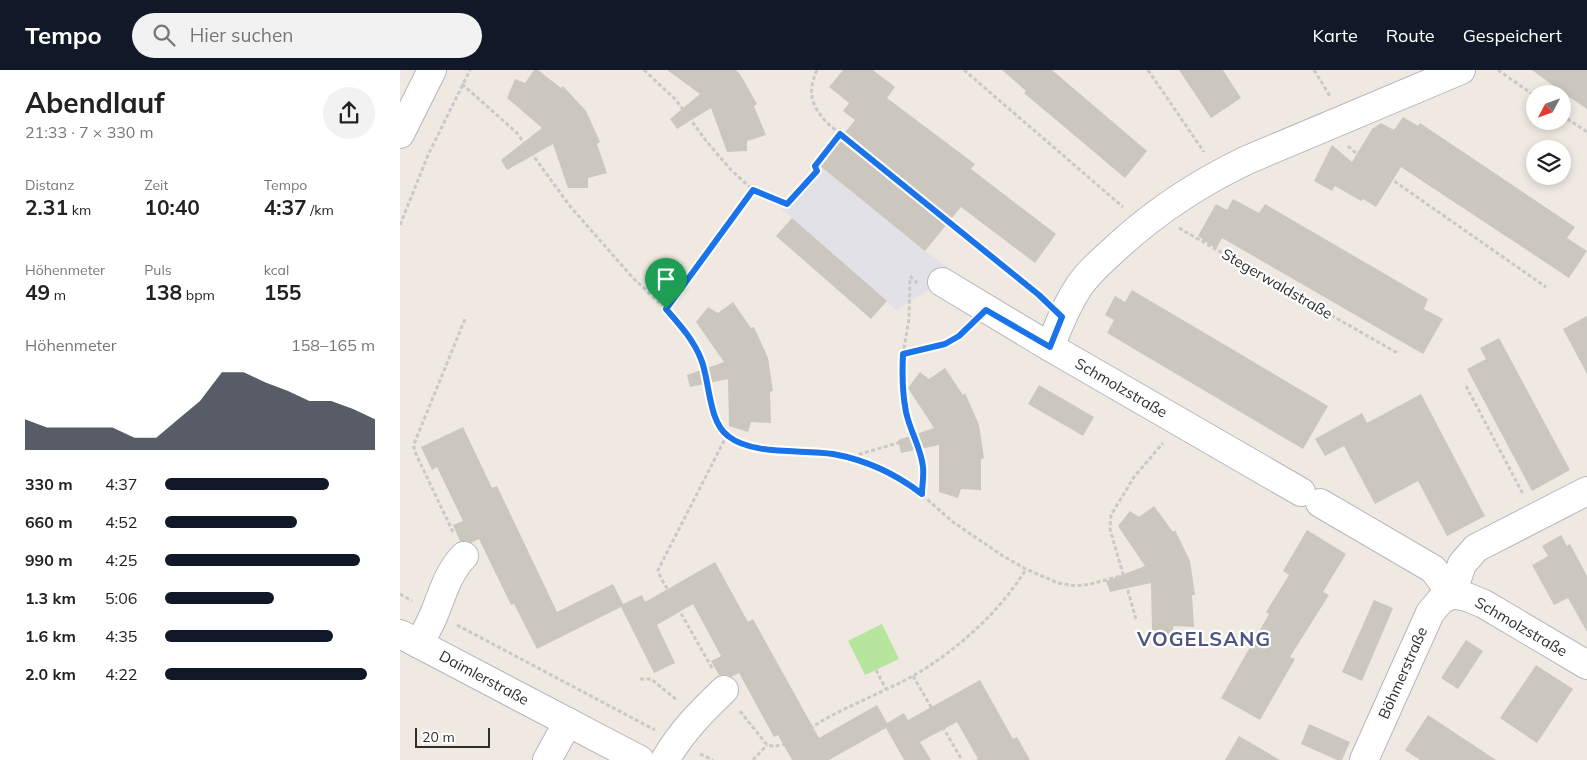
<!DOCTYPE html>
<html lang="de">
<meta charset="utf-8">
<style>
:root{--surface:#fff;--page:#f2f2f2;--text:#222;--muted:#767676;--accent:#111827}
body{margin:0;font-family:Mulish,sans-serif;background:var(--page);color:var(--text);height:100vh;display:flex;flex-direction:column;font-size:19px;white-space:nowrap}
*{box-sizing:border-box;margin:0}
p{font-size:16px;color:var(--muted)}
.icon{flex:none;width:28px;height:28px;fill:none;stroke:currentColor;stroke-width:2;stroke-linecap:round;stroke-linejoin:round}
.map{position:relative;flex:1;overflow:hidden}
.sheet{display:flex;flex-direction:column;background:var(--surface);width:400px}
.sheet>*{flex:none}
.needle{width:32px;rotate:229deg}
.buttons{position:absolute;left:1126px;top:15px;display:grid;gap:10px}
.buttons a{display:grid;place-items:center;width:45px;height:45px;border-radius:50%;background:var(--surface);box-shadow:0 2px 8px #0003;font-size:25px}
.scale{position:absolute;left:15px;bottom:12px;width:75px;box-sizing:border-box;padding-left:5px;border:2px solid #2e2e2e;border-top:0;font-size:14px;line-height:18px;white-space:nowrap;color:#2e2e2e;-webkit-text-stroke:4px #fff;paint-order:stroke}
.pin{position:absolute;display:grid;place-items:center;width:42px;height:42px;color:#fff;margin:-51px -21px;border-radius:50% 50% 50% 0;rotate:-45deg;box-shadow:0 0 5px #0007}
.pin .icon{rotate:45deg}
.round{display:grid;place-items:center;flex:none;width:52px;height:52px;border-radius:26px;background:var(--page)}
.head{display:flex;align-items:center;justify-content:space-between;height:85px;padding:0 25px}
h1{font-size:28px;font-weight:700;line-height:38px}
.stats{display:grid;grid-template-columns:repeat(3,1fr);gap:8px;height:85px;padding:5px 25px}
.stats div{display:grid;align-content:center}
.stats b{font-size:21px;font-weight:700}
.stats small{font-size:14px;font-weight:400}
.stats p{font-size:14px}
.chart{height:140px;padding:10px 25px}
.chart p{display:flex;justify-content:space-between}
.chart svg{width:100%;height:90px;margin-top:5px;fill:var(--accent);opacity:.7}
ul{padding:0 25px;list-style:none;font-size:16px}
li{display:grid;grid-template-columns:80px 60px 1fr;align-items:center;height:38px}
li i{height:12px;border-radius:6px;background:var(--accent)}
header{display:flex;align-items:center;gap:30px;box-sizing:border-box;height:70px;padding:0 25px;background:var(--accent);color:#fff}
header strong{font-size:24px}
nav{display:flex;gap:28px;margin-inline-start:auto;font-size:18px}
.search{width:350px;height:45px;background:var(--page);display:flex;align-items:center;gap:12px;box-sizing:border-box;padding:0 18px;border-radius:28px;color:var(--muted);font-size:19px}
main{display:flex;flex:1;min-height:0}
.map>svg:first-child{display:block}
.industrial{fill:#e3e1e8}
.green{fill:#b6e59e}
.building{fill:#cbc7bf}
.lines{fill:none;stroke-linecap:round;stroke-linejoin:round}
.minor-casing{stroke:#b4b7c1;stroke-width:30}
.path{stroke:#c9c9c9;stroke-width:3;stroke-dasharray:4 2.5;stroke-linecap:butt}
.minor{stroke:#fff;stroke-width:28}
.route-casing{stroke:#fff;stroke-width:10}
.route{stroke:#1a73e8;stroke-width:6}
.labels{text-anchor:middle;stroke-width:4.5;stroke-linejoin:round;paint-order:stroke}
.street-label{font-size:15px;fill:#2e2e2e;stroke:#fff}
.district-label{font-size:20px;font-weight:bold;letter-spacing:1px;fill:#4d5680;stroke:#fff}
</style>
<header>
<strong>Tempo</strong>
<div class="search"><svg class="icon" aria-label="search" viewBox="0 0 24 24"><circle cx="10" cy="10" r="6"/><path d="M15 15l6 6"/></svg>Hier suchen</div>
<nav><a>Karte</a><a>Route</a><a>Gespeichert</a></nav>
</header>
<main>
<section class="sheet">
<div class="head"><div><h1>Abendlauf</h1><p>21:33 · 7 × 330 m</p></div><a class="round"><svg class="icon" aria-label="share" viewBox="0 0 24 24"><path d="M12 15V3M7 8l5-5 5 5M5 13v7h14v-7"/></svg></a></div>
<div class="stats">
<div><p>Distanz</p><b>2.31<small> km</small></b></div>
<div><p>Zeit</p><b>10:40</b></div>
<div><p>Tempo</p><b>4:37<small> /km</small></b></div>
</div>
<div class="stats">
<div><p>Höhenmeter</p><b>49<small> m</small></b></div>
<div><p>Puls</p><b>138<small> bpm</small></b></div>
<div><p>kcal</p><b>155</b></div>
</div>
<div class="chart"><p><span>Höhenmeter</span>158–165 m</p>
<svg viewBox="0 0 160 44" preserveAspectRatio="none"><path d="M0 44V29L10 33L20 33L30 33L40 33L50 38L60 38L70 29L80 20L90 6L100 6L110 11L120 15L130 20L140 20L150 24L160 29V44z"/></svg>
</div>
<ul>
<li><b>330 m</b>4:37<i style="width:78%"></i></li>
<li><b>660 m</b>4:52<i style="width:63%"></i></li>
<li><b>990 m</b>4:25<i style="width:93%"></i></li>
<li><b>1.3 km</b>5:06<i style="width:52%"></i></li>
<li><b>1.6 km</b>4:35<i style="width:80%"></i></li>
<li><b>2.0 km</b>4:22<i style="width:96%"></i></li>
</ul>
</section>
<div class="map">
<svg width="1187" height="690" viewBox="0 0 1187 690">
<rect width="100%" height="100%" fill="#efe9e1"/>
<path class="industrial" d="M419 95 549 199 542 212 496 240 382 139 417 101Z"/>
<path class="green" d="M482 554 499 589 465 605 448 571Z"/>
<g class="building">
<path d="M134 0H138L161 18 163 16 186 41 200 72 197 74 207 103 188 108V118H168L153 74 107 100 101 90 142 58 107 28 115 9 125 13Z"/>
<path d="M267 0H336L340 4 357 34 354 36 366 65 347 71V81L327 82 311 38 277 59 270 49 300 24Z"/>
<path d="M443 0H473L495 17 487 28 575 94 571 99 656 164 635 193 561 137 525 181 419 95 455 50 443 41 449 33 429 17Z"/>
<path d="M602 0H652L747 81 725 108 624 23 626 21Z"/>
<path d="M779 0H823L841 28 811 48Z"/>
<path d="M1132 0H1187V39L1162 22Z"/>
<path d="M1003 47 1018 56 1020 53 1175 157 1167 168 1187 181 1169 208 1001 97 976 137 963 129 961 131 935 116 932 121 914 111 932 75 952 92 972 59 981 53 994 60Z"/>
<path d="M833 129 859 143 865 134 1028 229 1024 239 1043 249 1023 284 822 168 816 179 798 166 816 134 827 140Z"/>
<path d="M392 148 487 231 471 249 376 166Z"/>
<path d="M732 220 928 336 903 379 707 263 714 250 705 245 715 226 725 232Z"/>
<path d="M333 232 351 258 354 257 368 288 373 321 370 322 371 353 351 352 348 362 329 356 328 309 290 317 287 305 324 292 296 252 308 237 318 243Z"/>
<path d="M1187 246V304L1163 259Z"/>
<path d="M1099 268 1170 400 1132 421 1067 299 1086 289 1080 278Z"/>
<path d="M545 298 563 325 565 323 579 355 584 388 581 389V420L561 419 558 428 539 422V375L501 383 498 370 534 358 508 318 520 302 529 309Z"/>
<path d="M639 315 694 347 683 366 628 334Z"/>
<path d="M1021 324 1085 446 1047 466 1018 411 975 434 944 376 925 386 915 369 962 343 967 353Z"/>
<path d="M63 357 92 418 97 416 157 542 213 514 223 534 242 525 245 532 315 492 348 552 353 549 419 668 477 635 487 653 504 643 508 650 580 610 613 669 617 667 630 690H576L578 689 557 652 520 672 531 690H504L486 658 429 690H392L378 665 374 667 339 603 331 607 328 605H319L311 591 321 586 293 534 257 555 275 593 254 603 221 537 137 579 114 534 111 535 79 469 71 473 67 471H60L53 455 63 451 37 397 32 400 21 377Z"/>
<path d="M754 436 773 462 775 460 790 491 795 525H792L794 557 774 556 771 565 752 560 751 513 710 522 706 511 745 496 718 456 730 441 739 447Z"/>
<path d="M907 460 946 484 923 522 929 525 890 587 895 589 860 650 821 628 869 544 866 542 889 505 883 501Z"/>
<path d="M1161 465 1167 476 1170 474 1187 506V562L1168 528 1154 535 1132 495 1148 486 1142 476Z"/>
<path d="M974 530 993 538 962 611 942 602Z"/>
<path d="M1066 570 1083 581 1058 619 1041 608Z"/>
<path d="M1136 595 1173 619 1137 673 1100 648Z"/>
<path d="M1028 645 1096 690H1020L1005 680Z"/>
<path d="M909 654 950 672 942 690H937L901 674Z"/>
<path d="M839 666 880 690H825Z"/>
</g>
<g class="lines">
<g class="minor-casing">
<g id="minor">
<path d="M0 64 32 0"/>
<path d="M542 212 650 277 901 422"/>
<path d="M650 277C658 257 666 236 678 218 688 202 703 190 717 177 756 141 799 113 847 90L1061 0"/>
<path d="M920 433 1033 499 1052 524"/>
<path d="M1052 524 1062 494 1076 478 1187 421"/>
<path d="M1052 524 1067 527 1084 534 1187 595"/>
<path d="M0 564 240 690"/>
<path d="M19 574C24 564 31 553 35 542 43 522 49 501 64 486"/>
<path d="M147 690 168 652"/>
<path d="M265 690C281 662 301 642 324 620"/>
<path d="M964 690 1030 543 1040 531 1052 524"/>
</g>
</g>
<g class="path">
<path d="M244 0 276 30 307 72 331 100 353 120 387 134 417 101 415 96 440 65"/>
<path d="M417 0C407 23 411 35 427 53L642 228"/>
<path d="M564 0 723 137"/>
<path d="M748 0 804 82"/>
<path d="M914 0 930 26"/>
<path d="M1098 0 1135 26"/>
<path d="M62 14 117 63 169 135 233 208 266 239 287 264 301 289 317 353 327 365 333 370 358 377 431 384 454 389 494 405 522 425 553 452 603 486 626 499 658 513 676 516 691 514 724 505"/>
<path d="M1162 45 1187 62"/>
<path d="M948 76 961 88 1146 217"/>
<path d="M0 155 28 85 70 0"/>
<path d="M779 158 999 284"/>
<path d="M510 206 517 213"/>
<path d="M266 239 353 120"/>
<path d="M503 284C529 278 548 276 568 257"/>
<path d="M1066 316 1123 424"/>
<path d="M515 368 523 399 522 425"/>
<path d="M454 389 460 384 515 368 507 344 502 305 503 284 509 249 510 207"/>
<path d="M53 462 14 380V374L65 249"/>
<path d="M0 524 12 531"/>
<path d="M736 549 710 459 711 445 734 407 763 373"/>
<path d="M57 555 255 660"/>
<path d="M312 598 261 508 258 500 327 365"/>
<path d="M476 600 486 619"/>
<path d="M513 606 562 690"/>
<path d="M240 609H251L277 630"/>
<path d="M340 641 367 675C389 681 409 657 427 648 455 633 485 621 513 606 556 581 600 542 626 499"/>
<path d="M300 684 313 690"/>
<path d="M353 690 367 675"/>
</g>
<use href="#minor" class="minor"/>
</g>
<g class="lines">
<g class="route-casing">
<path id="route" d="M440 64 639 225 662 247 650 277 586 240 559 266 545 274 503 284C502 304 502 322 506 342 510 361 521 378 523 397 524 406 522 416 522 424 496 404 466 390 433 384 403 379 353 386 328 366 308 351 310 311 301 289 293 269 279 254 266 239L353 120 387 134 417 101 415 96Z"/>
</g>
<use href="#route" class="route"/>
</g>
<g class="labels">
<g class="street-label">
<text transform="translate(877 214) rotate(30)" y="5">Stegerwaldstraße</text>
<text transform="translate(721 318) rotate(30)" y="5">Schmolzstraße</text>
<text transform="translate(1121 557) rotate(30)" y="5">Schmolzstraße</text>
<text transform="translate(1003 603) rotate(-66)" y="5">Böhmerstraße</text>
<text transform="translate(84 608) rotate(28)" y="5">Daimlerstraße</text>
</g>
<g class="district-label">
<text x="804" y="576">VOGELSANG</text>
</g>
</g>
</svg>
<div class="buttons">
<a><svg class="needle" viewBox="-14 -14 28 28"><path d="M0-13l5 13h-10z" fill="#e53935"/><path d="M0 13l5-13h-10z" fill="#767676"/></svg></a>
<a><svg class="icon" aria-label="layers" viewBox="0 0 24 24"><path d="M12 4l9 5-9 5-9-5zM3 14l9 5 9-5"/></svg></a>
</div>
<div class="scale">20 m</div>
<div class="pin" style="left:266px;top:239px;background:#1e9e55"><svg class="icon" aria-label="arrive" viewBox="0 0 24 24"><path d="M6 21V4h12l-3 4 3 4H6"/></svg></div>
</div>
</main>
